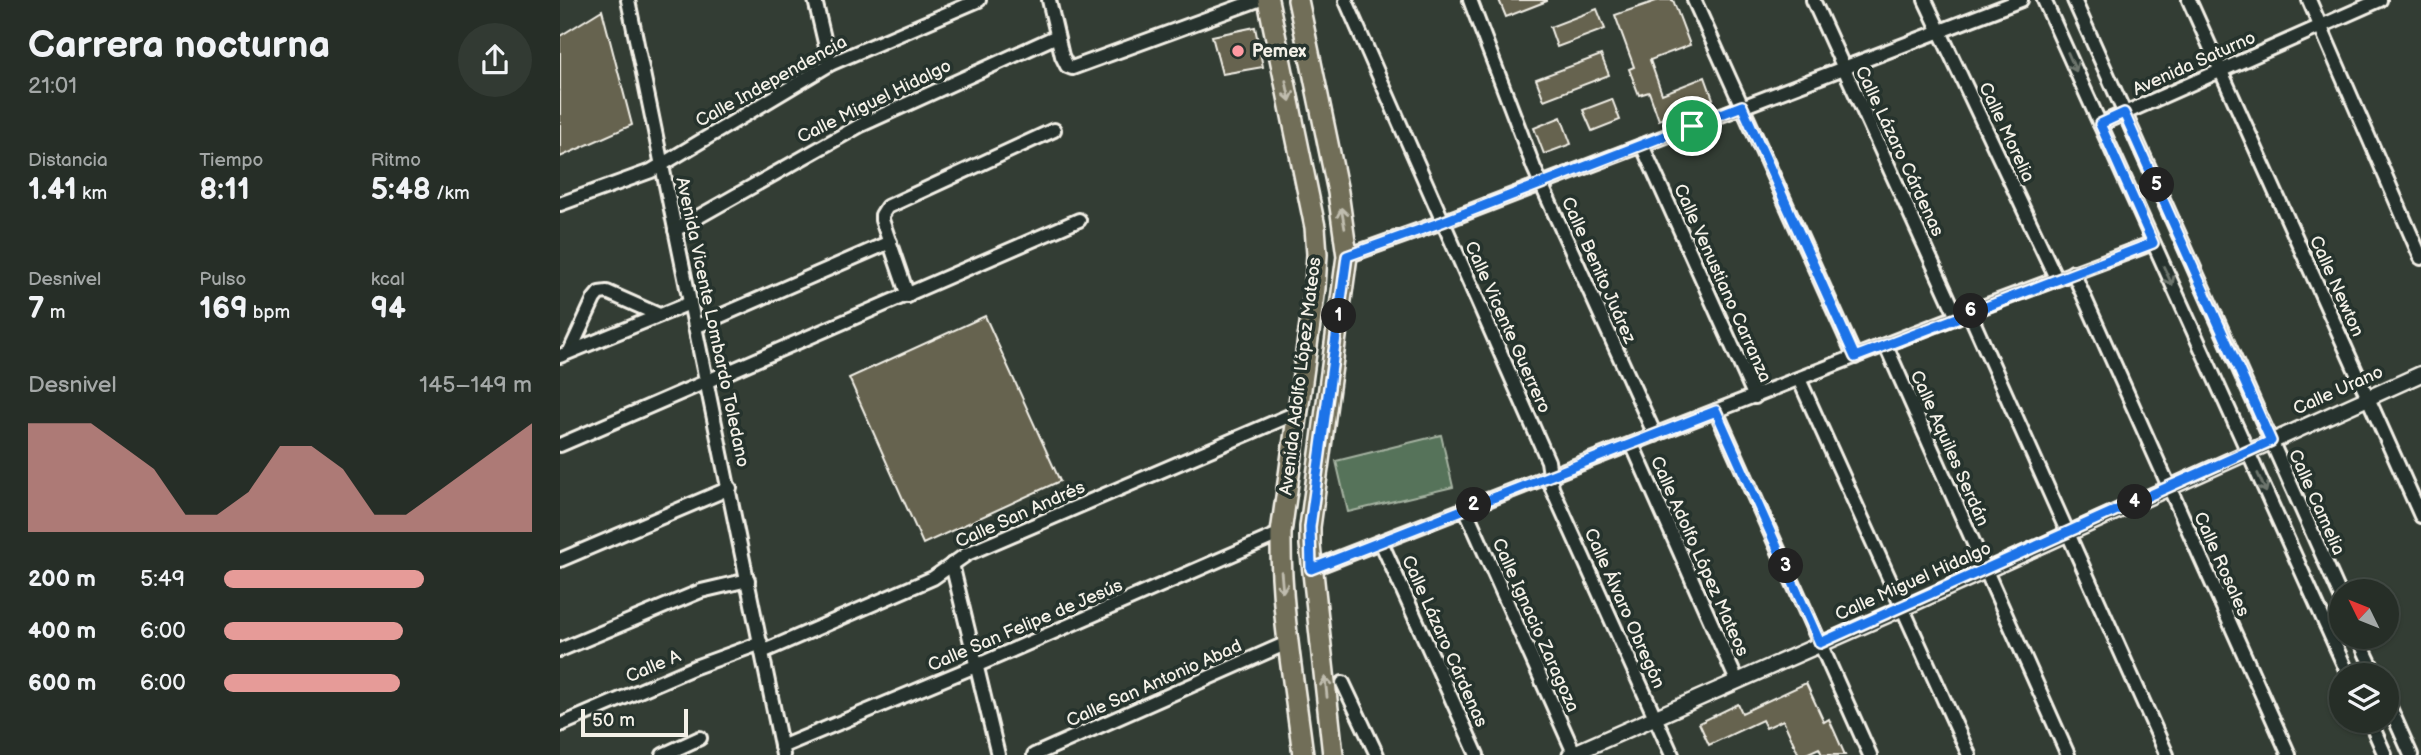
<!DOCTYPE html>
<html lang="es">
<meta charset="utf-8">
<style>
:root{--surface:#262e27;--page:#323a33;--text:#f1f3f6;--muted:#a4a8a7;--line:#424a44;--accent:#e69b98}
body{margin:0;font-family:"Balsamiq Sans",sans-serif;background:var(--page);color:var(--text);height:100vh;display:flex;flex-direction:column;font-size:26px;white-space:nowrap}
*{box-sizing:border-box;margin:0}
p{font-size:23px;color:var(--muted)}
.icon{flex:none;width:38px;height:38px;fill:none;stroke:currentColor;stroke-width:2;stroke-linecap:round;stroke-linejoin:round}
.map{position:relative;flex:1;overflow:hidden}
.side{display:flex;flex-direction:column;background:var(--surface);width:560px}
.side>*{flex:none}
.needle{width:46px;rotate:313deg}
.controls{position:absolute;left:1769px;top:579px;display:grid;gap:14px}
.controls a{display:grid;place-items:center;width:70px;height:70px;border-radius:50%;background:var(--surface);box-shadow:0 2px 5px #0004,0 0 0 2px var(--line);font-size:35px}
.scale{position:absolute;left:21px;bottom:18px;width:107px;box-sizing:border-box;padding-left:7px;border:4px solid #f4f1e8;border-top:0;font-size:19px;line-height:24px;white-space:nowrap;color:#f4f1e8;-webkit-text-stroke:5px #26332d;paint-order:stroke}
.pin{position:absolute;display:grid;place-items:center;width:60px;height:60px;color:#fff;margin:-30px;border:4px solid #fff;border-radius:50%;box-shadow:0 2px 7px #0007}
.km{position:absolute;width:35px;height:35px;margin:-18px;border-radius:50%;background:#222;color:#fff;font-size:19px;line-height:35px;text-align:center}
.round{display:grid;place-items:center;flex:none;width:74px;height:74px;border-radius:37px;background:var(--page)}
.summary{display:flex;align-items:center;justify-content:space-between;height:119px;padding:0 28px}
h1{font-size:38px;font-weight:800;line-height:52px}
.stats{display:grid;grid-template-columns:repeat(3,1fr);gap:10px;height:119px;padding:7px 28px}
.stats div{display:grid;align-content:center}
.stats b{font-size:30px;font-weight:800}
.stats small{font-size:19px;font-weight:400}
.stats p{font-size:19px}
.chart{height:196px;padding:14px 28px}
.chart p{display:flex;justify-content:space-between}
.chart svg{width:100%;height:126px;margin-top:7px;fill:var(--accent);opacity:.7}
ul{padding:0 28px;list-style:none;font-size:23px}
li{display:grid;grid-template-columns:112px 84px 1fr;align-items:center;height:52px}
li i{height:18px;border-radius:9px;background:var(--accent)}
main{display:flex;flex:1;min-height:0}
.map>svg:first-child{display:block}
.green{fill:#56735a;stroke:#a5b2a1;stroke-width:2}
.building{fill:#666450;stroke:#f4f1e8;stroke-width:2}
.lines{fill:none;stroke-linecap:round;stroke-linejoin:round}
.minor-casing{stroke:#f4f1e8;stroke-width:18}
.tertiary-casing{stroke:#f4f1e8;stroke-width:19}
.primary-casing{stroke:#f4f1e8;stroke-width:24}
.minor{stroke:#26332d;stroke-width:12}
.tertiary{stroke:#26332d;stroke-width:14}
.primary{stroke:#716e59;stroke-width:19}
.oneway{stroke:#6e766e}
.oneway2{stroke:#c0bdaf}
.route-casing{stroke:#fff;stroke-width:14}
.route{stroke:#1a73e8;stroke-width:9}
.poi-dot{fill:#ff9aa2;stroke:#26332d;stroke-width:2.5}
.labels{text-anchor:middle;stroke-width:7;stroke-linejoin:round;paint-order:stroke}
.poi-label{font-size:18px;font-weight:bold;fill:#f4f1e8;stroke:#26332d;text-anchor:start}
.street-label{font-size:18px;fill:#f4f1e8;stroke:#26332d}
</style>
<main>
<section class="side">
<div class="summary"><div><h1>Carrera nocturna</h1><p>21:01</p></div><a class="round"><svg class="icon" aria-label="share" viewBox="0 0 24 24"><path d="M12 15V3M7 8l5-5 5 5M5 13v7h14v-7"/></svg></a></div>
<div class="stats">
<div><p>Distancia</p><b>1.41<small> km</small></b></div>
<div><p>Tiempo</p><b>8:11</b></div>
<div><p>Ritmo</p><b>5:48<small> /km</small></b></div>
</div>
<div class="stats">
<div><p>Desnivel</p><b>7<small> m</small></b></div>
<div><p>Pulso</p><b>169<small> bpm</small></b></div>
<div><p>kcal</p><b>94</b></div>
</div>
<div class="chart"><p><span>Desnivel</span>145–149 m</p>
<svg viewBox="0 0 160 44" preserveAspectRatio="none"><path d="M0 44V6L10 6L20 6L30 14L40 22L50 38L60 38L70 30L80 14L90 14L100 22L110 38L120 38L130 30L140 22L150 14L160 6V44z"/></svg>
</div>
<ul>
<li><b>200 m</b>5:49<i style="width:65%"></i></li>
<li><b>400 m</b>6:00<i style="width:58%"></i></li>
<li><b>600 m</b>6:00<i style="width:57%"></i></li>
</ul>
</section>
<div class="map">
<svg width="1861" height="755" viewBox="0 0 1861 755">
<rect width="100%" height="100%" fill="#333d34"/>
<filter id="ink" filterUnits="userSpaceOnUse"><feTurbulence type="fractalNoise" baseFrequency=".0143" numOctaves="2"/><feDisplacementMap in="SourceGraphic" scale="14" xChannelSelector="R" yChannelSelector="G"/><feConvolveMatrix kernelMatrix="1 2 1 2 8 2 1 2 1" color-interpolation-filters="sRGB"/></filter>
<g filter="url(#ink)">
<path class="green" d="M881 435 893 487 788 512 776 461Z"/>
<g class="building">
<path d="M939 0H987V1L946 17Z"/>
<path d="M1099 0H1113L1130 45 1090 60 1102 94 1145 77 1153 99 1099 120 1089 92 1079 95 1069 69 1074 67 1055 15Z"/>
<path d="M1037 9 1045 29 997 47 990 27Z"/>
<path d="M42 10 72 125 0 157V36Z"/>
<path d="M695 27 703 67 662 74 652 36Z"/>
<path d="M1041 55 1049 75 984 100 976 79Z"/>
<path d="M1052 99 1060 120 1032 131 1023 110Z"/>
<path d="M1001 117 1011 144 984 154 974 128Z"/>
<path d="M425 316 500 481 363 544 289 378Z"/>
<path d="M1246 683 1264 722 1269 719 1285 755H1262L1259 748 1244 755H1239L1223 720 1206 728 1202 720 1149 745 1139 723 1178 704 1182 713Z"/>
</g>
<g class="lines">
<g class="minor-casing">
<g id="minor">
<path d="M68 0 223 755"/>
<path d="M255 0 270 64"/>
<path d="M489 0 502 56 507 66 512 68 698 0"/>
<path d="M910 0 974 168 1095 435"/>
<path d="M1134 0 1295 357"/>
<path d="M1253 0 1397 317"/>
<path d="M1365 0 1496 278"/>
<path d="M1484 0 1789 676"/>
<path d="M1514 0 1782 599"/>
<path d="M1629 0 1861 516"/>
<path d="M1749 0 1861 258"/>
<path d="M786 1 988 461 992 488 1112 755"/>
<path d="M1540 124 1820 0"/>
<path d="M1082 145 1195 397"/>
<path d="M0 204 91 171 270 64 419 0"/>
<path d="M115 230 301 125 497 36"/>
<path d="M787 256 882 222 1461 0"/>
<path d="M1513 272 1729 755"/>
<path d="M348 296 322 220V215L327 207 494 130"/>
<path d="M1409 312 1607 755"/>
<path d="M135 327 330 242"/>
<path d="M1326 346 1508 755"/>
<path d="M10 351 34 299 39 293 47 292 99 315"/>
<path d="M0 356 130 303"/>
<path d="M1239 379 1409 755"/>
<path d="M1156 411 1310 755"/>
<path d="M1072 444 1177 681"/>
<path d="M0 445 519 220"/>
<path d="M905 508 1015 755"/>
<path d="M821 542 917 755"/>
<path d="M0 560 170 488"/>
<path d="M392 564 438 755"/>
<path d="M751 569 1409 312 1593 243"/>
<path d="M1798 637 1816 676"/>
<path d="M0 650 141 591 188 580"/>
<path d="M202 652 373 578 407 554 736 413"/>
<path d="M783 683 817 755"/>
<path d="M1827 701 1851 755"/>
<path d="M1810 721 1825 755"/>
<path d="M0 725 135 667 201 643"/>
<path d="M221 747 418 665 721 533"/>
<path d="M103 755 140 738"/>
<path d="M474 755 727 643"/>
</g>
</g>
<g class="tertiary-casing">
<path id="tertiary" d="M1010 755 1343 608 1861 374"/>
</g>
<g class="primary-casing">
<g id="primary">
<path d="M708 0 755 227 757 254 755 288 721 533C720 608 734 681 743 755"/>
<path d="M738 0 778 192 787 256 750 527V545L773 755"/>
</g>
</g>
<use href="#minor" class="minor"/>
<use href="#tertiary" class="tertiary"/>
<use href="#primary" class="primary"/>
</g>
<defs><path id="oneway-shaft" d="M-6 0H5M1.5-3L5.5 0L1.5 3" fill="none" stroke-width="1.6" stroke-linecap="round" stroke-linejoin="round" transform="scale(1.75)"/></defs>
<g class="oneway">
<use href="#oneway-shaft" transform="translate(1512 62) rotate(66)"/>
<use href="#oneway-shaft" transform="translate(1608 276) rotate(65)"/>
<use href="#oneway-shaft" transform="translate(1702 483) rotate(66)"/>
</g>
<g class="oneway2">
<use href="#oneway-shaft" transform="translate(728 91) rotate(78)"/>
<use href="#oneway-shaft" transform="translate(783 218) rotate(-100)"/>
<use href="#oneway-shaft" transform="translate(722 582) rotate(85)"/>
<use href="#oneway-shaft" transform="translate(766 687) rotate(-96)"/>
</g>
</g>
<g class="lines" filter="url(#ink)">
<g class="route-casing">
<path id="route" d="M1182 106 1295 357 1593 243 1540 124 1564 113 1711 441 1260 643 1156 411 751 569 750 527 787 256 882 222Z"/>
</g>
<use href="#route" class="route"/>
</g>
<circle class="poi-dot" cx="678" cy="51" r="7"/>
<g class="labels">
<g class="poi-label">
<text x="692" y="57">Pemex</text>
</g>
<g class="street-label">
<text transform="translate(1634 63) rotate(-24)" y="6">Avenida Saturno</text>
<text transform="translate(211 81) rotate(-29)" y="6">Calle Independencia</text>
<text transform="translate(314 101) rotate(-26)" y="6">Calle Miguel Hidalgo</text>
<text transform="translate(1447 132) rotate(65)" y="6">Calle Morelia</text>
<text transform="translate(1340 151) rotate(65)" y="6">Calle Lázaro Cárdenas</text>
<text transform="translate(1039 270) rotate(66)" y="6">Calle Benito Juárez</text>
<text transform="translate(1163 283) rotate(66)" y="6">Calle Venustiano Carranza</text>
<text transform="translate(1777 286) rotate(66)" y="6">Calle Newton</text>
<text transform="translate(153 322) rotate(78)" y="6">Avenida Vicente Lombardo Toledano</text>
<text transform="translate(948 327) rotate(66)" y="6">Calle Vicente Guerrero</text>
<text transform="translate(740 376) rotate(-83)" y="6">Avenida Adolfo López Mateos</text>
<text transform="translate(1778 390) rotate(-24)" y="6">Calle Urano</text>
<text transform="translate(1390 448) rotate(66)" y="6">Calle Aquiles Serdán</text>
<text transform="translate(1757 502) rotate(66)" y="6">Calle Camelia</text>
<text transform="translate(460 514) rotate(-24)" y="6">Calle San Andrés</text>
<text transform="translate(1140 556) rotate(66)" y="6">Calle Adolfo López Mateos</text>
<text transform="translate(1662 564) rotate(66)" y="6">Calle Rosales</text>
<text transform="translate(1353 581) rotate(-24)" y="6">Calle Miguel Hidalgo</text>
<text transform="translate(1065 608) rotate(66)" y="6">Calle Álvaro Obregón</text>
<text transform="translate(465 625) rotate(-23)" y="6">Calle San Felipe de Jesús</text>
<text transform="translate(976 625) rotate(66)" y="6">Calle Ignacio Zaragoza</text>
<text transform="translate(885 641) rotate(66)" y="6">Calle Lázaro Cárdenas</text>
<text transform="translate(93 666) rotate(-23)" y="6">Calle A</text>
<text transform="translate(594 683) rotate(-24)" y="6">Calle San Antonio Abad</text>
</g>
</g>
</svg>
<div class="controls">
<a><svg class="needle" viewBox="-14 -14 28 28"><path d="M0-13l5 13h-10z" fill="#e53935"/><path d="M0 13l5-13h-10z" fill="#a4a8a7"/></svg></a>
<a><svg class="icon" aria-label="layers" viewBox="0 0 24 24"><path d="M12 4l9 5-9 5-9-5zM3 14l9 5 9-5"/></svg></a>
</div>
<div class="scale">50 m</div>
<div class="pin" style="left:1132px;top:126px;background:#1e9e55"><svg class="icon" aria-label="arrive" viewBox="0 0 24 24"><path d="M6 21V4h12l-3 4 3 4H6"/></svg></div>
<b class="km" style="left:779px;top:316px">1</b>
<b class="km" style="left:914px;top:505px">2</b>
<b class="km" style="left:1226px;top:566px">3</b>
<b class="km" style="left:1575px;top:502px">4</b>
<b class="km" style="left:1597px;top:185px">5</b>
<b class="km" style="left:1411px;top:311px">6</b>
</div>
</main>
